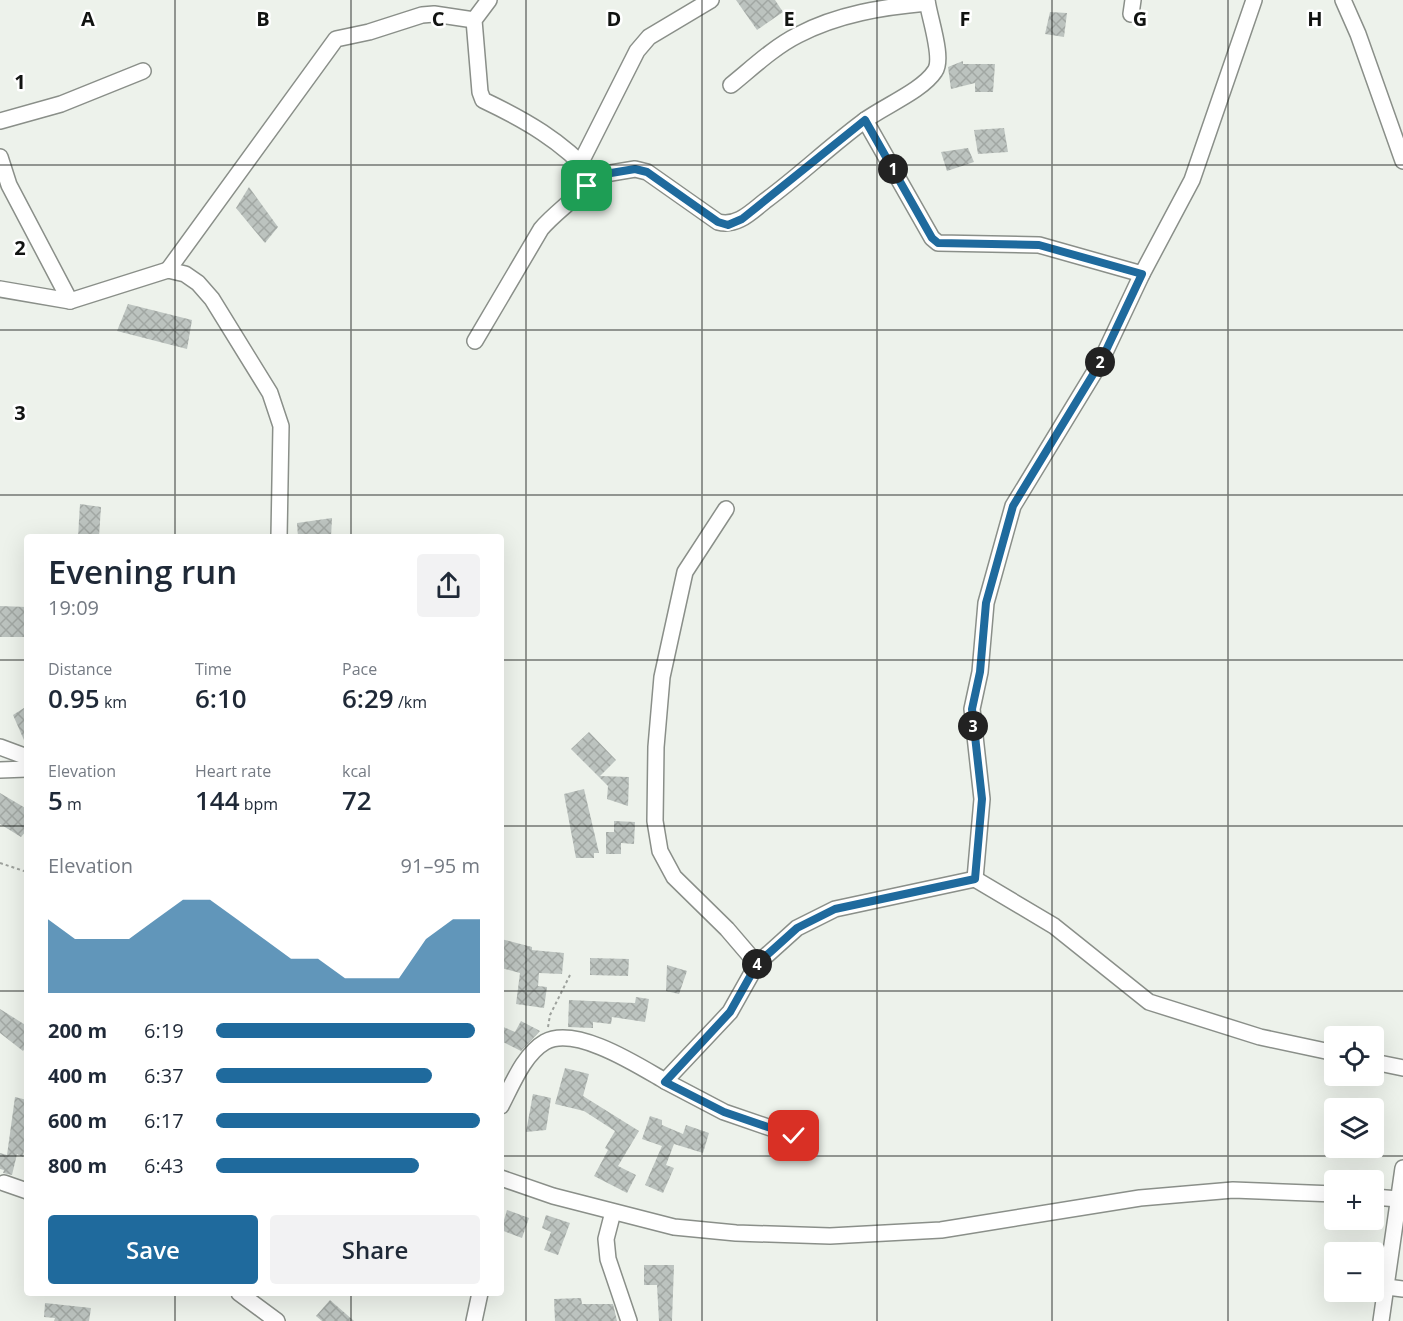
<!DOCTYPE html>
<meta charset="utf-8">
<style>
:root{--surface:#fff;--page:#f2f2f3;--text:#1f2937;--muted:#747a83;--accent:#1f6a9d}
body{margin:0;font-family:"Open Sans",sans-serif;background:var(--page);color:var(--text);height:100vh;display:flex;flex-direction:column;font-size:22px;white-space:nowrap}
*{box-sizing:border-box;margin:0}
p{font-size:20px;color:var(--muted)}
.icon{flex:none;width:33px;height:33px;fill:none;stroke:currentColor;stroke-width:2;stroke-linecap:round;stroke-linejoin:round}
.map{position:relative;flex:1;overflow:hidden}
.drawer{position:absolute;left:24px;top:534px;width:480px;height:762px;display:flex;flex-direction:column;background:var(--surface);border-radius:6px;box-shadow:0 6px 24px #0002}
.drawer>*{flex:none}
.fabs{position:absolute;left:1324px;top:1026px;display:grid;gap:12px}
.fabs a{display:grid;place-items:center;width:60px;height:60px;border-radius:6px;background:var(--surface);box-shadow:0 6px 24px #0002;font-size:30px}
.pin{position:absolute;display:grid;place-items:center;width:51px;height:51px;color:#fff;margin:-26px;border-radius:12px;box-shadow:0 3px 9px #0006}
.km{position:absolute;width:30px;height:30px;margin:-15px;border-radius:50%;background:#222;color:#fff;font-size:16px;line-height:30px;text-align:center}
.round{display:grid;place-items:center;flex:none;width:63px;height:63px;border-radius:6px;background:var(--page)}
.summary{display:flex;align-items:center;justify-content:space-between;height:102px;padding:0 24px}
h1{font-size:33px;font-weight:600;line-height:45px}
.stats{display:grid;grid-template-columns:repeat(3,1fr);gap:9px;height:102px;padding:6px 24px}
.stats div{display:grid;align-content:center}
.stats b{font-size:26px;font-weight:600}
.stats small{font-size:16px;font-weight:400}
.stats p{font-size:16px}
.chart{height:168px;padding:12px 24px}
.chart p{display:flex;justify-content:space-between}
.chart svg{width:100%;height:108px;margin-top:6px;fill:var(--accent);opacity:.7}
.action{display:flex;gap:12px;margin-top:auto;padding:12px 24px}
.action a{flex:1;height:69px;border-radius:6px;background:var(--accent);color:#fff;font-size:24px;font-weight:600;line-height:69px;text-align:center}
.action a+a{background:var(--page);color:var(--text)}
ul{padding:0 24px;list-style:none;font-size:20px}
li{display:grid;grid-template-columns:96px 72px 1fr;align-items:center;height:45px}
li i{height:15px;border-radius:8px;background:var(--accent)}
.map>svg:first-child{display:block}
.building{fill:url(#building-cross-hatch)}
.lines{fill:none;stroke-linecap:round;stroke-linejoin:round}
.minor-casing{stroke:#8a8f89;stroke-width:18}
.path{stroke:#9da19c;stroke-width:2;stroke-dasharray:3 3;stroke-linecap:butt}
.minor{stroke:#fff;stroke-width:15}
.route-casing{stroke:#fff;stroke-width:12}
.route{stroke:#1f6a9d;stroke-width:8}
.grid{fill:none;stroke:#111311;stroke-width:1.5;stroke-opacity:0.55}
.grid-label{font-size:20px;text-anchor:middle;font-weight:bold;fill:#111311;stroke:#fff;stroke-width:5;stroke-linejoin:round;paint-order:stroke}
</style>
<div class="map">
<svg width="1403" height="1321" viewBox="0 0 1403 1321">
<defs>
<pattern id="building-cross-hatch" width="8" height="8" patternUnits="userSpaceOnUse" patternTransform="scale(1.5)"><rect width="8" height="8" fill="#bcc3bf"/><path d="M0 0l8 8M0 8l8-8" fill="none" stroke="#a1a7a3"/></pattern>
</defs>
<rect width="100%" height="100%" fill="#edf2eb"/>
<g class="building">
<path d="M736 0H775L783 12 757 30Z"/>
<path d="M1050 12 1067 13 1064 37 1045 34Z"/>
<path d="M963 61V64H995L993 92H975V83L951 89 948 67Z"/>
<path d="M1004 128 1008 152 978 154 974 130Z"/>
<path d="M968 148 974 162 947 171 941 152Z"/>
<path d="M249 187 278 227 265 243 236 208Z"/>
<path d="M128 304 192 320 187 349 117 331Z"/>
<path d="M80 504 101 507 99 537H78Z"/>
<path d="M332 518 331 537H298L297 523Z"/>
<path d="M0 606 27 607V637H0Z"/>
<path d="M27 706V747L13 715Z"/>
<path d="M589 732 616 760 600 776 629 777 628 806 607 799 608 786 571 749Z"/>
<path d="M584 789 599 853H594V858H576L564 794Z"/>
<path d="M0 793 27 809V830L21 837 0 824Z"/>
<path d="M614 821 635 822 634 844 621 843V854H606V832H614Z"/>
<path d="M501 939 532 947V950L564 953 562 974 539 973 538 986 547 987 544 1008 516 1004 520 973 501 968Z"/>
<path d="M590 958 629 959 628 976 590 975Z"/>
<path d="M667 965 687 971 679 994 666 991Z"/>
<path d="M636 997 649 999 645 1022 612 1017 611 1024 593 1022V1028L568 1027 569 1000 635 1003Z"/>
<path d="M0 1009 27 1026V1045L23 1051 0 1033Z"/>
<path d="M521 1021 540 1031 521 1051 501 1041V1026L515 1032Z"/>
<path d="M565 1068 589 1074 583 1096 639 1131 618 1166 636 1175 627 1193 594 1176 608 1150 605 1148 615 1131 584 1111 555 1104Z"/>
<path d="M533 1094 551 1098 546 1130 526 1132Z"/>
<path d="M15 1097 27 1100V1131L23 1157 17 1154 12 1175 3 1173 4 1170 0 1169V1153L7 1155Z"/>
<path d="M650 1116 662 1120V1125L683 1134 686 1125 709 1133 703 1153 674 1144 666 1165 674 1168 663 1193 645 1185 662 1146 642 1139Z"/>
<path d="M507 1210 529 1218 522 1238 501 1230Z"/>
<path d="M546 1215 570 1223 558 1255 544 1250 551 1232 542 1228Z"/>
<path d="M644 1265H674L672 1321H659L657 1285H644Z"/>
<path d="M581 1298 582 1304H613L617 1321H555L554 1299Z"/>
<path d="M330 1300 354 1321H322L316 1316Z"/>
<path d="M45 1303 91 1308 89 1321H54L55 1318 44 1317Z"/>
</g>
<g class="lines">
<g class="minor-casing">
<g id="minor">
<path d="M489 0 474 20 480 92 483 100C525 120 562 141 593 176"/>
<path d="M1343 0 1358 34 1403 161"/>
<path d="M1131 14 1133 0"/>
<path d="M731 85C752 68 774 47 798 35 838 14 883 7 927 3"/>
<path d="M865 120 932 238 938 243 1039 245 1142 274"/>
<path d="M0 121 61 104 143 71"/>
<path d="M0 157 9 185 70 301"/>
<path d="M581 162 637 51 649 37 711 0"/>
<path d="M168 270 336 39 369 32 422 15 434 14 474 20"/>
<path d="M0 289 70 301 168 270 185 274 198 283 212 299 270 393 281 426 279 537"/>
<path d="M475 341 541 229C557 210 580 197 593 176L635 169 647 172 718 222C737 227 751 212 765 201 799 176 830 146 864 121 884 106 922 91 935 71 944 58 929 17 927 0"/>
<path d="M726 509 685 572 662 677 656 747 655 821 660 851 674 877 727 929 757 964"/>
<path d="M0 747 27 757"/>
<path d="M0 770 27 769"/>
<path d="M975 879 982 799 972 709 980 672 986 603 1013 506 1100 363 1142 274 1192 180 1254 0"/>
<path d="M1374 1062 1403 1068"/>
<path d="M665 1081 724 1112 794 1136"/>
<path d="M501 1106C512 1085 524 1054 545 1042 576 1025 639 1066 665 1081L730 1012 757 964 797 928 835 909 975 879 1054 926 1149 1002 1260 1037 1335 1053"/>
<path d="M501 1178 553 1196 674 1227 736 1233 830 1236 941 1230 1140 1198 1233 1190 1335 1194"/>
<path d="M4 1183 27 1191"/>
<path d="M1374 1197 1398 1199"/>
<path d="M613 1212 606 1239 608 1259 629 1321"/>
<path d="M1387 1287 1403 1289"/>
<path d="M239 1293 277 1321"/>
<path d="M474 1321 480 1293"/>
<path d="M1381 1321 1403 1168"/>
</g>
</g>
<g class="path">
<path d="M0 863 27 872"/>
<path d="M548 1027 550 1015 570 975"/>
</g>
<use href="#minor" class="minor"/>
</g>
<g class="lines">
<g class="route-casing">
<path id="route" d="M587 186 593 176 635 169 647 172 718 222 728 225 742 219 865 120 932 238 938 243 1039 245 1142 274 1100 363 1013 506 986 603 980 672 972 709 982 799 975 879 835 909 797 928 757 964 730 1012 665 1082 724 1112 794 1136"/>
</g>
<use href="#route" class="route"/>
</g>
<path class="grid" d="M175 0V537M351 0V537M526 0V1321M702 0V1321M877 0V1321M1052 0V1321M1228 0V1321M0 165H1403M0 330H1403M0 495H1403M0 660H27M501 660H1403M0 826H27M501 826H1403M0 991H27M501 991H1403M0 1156H27M501 1156H1403M175 1293V1321M351 1293V1321"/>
<g class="grid-label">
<text x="88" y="26">A</text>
<text x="263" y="26">B</text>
<text x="438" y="26">C</text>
<text x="614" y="26">D</text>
<text x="789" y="26">E</text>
<text x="965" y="26">F</text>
<text x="1140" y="26">G</text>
<text x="1315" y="26">H</text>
<text x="20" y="89">1</text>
<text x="20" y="255">2</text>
<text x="20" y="420">3</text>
</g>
</svg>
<div class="fabs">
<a><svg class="icon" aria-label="locate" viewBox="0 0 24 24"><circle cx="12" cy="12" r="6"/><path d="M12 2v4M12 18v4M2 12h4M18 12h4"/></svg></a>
<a><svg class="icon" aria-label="layers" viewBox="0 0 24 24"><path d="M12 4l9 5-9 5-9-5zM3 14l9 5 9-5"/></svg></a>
<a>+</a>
<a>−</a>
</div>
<div class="pin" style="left:587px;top:186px;background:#1e9e55"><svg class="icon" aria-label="arrive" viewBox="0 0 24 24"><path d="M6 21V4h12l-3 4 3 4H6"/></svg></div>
<div class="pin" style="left:794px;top:1136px;background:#d93025"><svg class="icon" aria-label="check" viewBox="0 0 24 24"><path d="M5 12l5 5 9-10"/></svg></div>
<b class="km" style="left:893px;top:169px">1</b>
<b class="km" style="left:1100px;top:362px">2</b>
<b class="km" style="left:973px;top:726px">3</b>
<b class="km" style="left:757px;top:964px">4</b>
<section class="drawer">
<div class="summary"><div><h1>Evening run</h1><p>19:09</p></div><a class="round"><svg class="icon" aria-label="share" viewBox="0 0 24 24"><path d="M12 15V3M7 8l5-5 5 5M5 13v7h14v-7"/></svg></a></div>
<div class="stats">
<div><p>Distance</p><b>0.95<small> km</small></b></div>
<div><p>Time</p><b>6:10</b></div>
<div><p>Pace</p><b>6:29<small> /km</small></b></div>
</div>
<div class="stats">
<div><p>Elevation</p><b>5<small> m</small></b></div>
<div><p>Heart rate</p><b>144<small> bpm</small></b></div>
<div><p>kcal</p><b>72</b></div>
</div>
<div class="chart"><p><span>Elevation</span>91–95 m</p>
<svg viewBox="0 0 160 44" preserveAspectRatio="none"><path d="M0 44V14L10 22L20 22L30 22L40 14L50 6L60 6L70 14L80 22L90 30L100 30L110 38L120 38L130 38L140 22L150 14L160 14V44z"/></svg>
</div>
<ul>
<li><b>200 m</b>6:19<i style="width:98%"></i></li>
<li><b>400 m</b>6:37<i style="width:82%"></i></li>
<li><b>600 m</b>6:17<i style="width:100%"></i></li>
<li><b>800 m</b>6:43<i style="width:77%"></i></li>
</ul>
<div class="action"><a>Save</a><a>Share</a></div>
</section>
</div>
